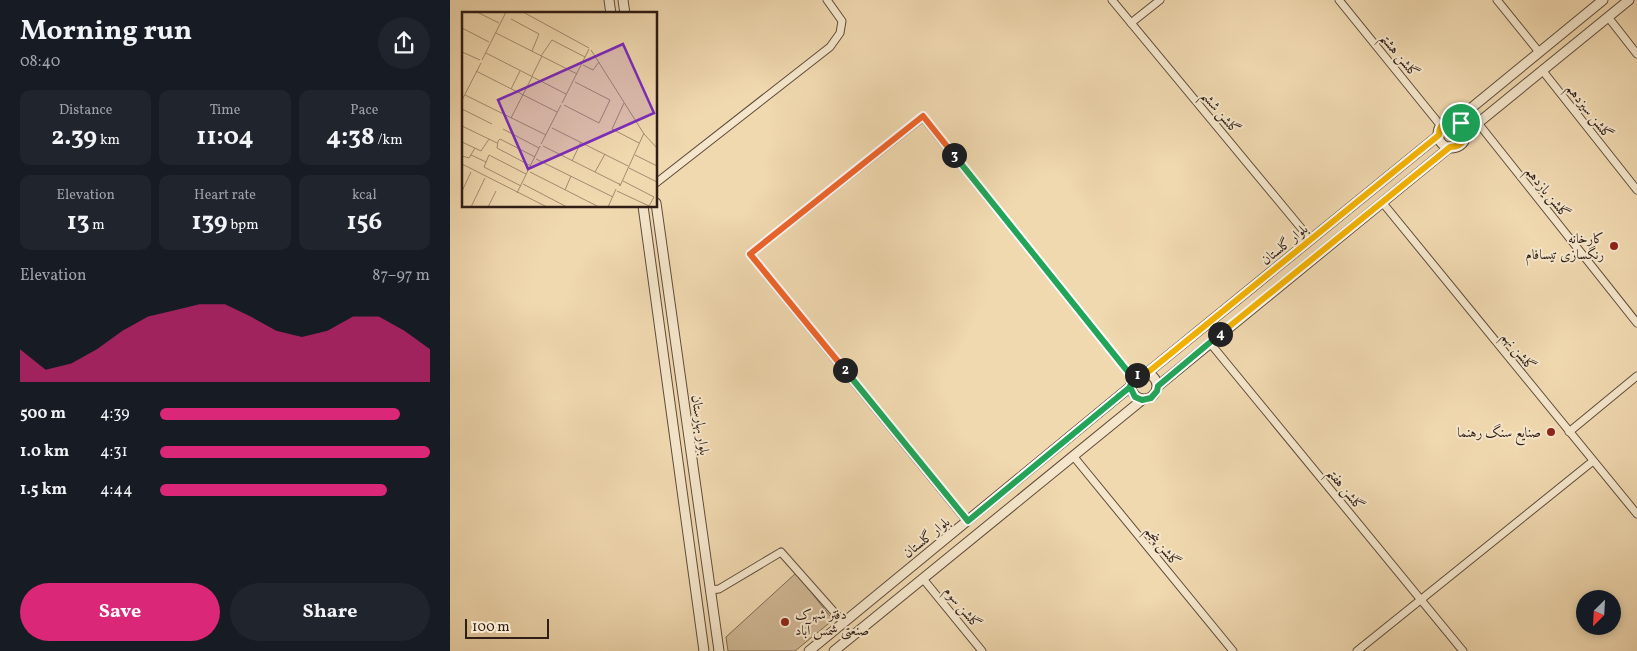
<!DOCTYPE html>
<meta charset="utf-8">
<style>
:root{--surface:#171b24;--page:#20242c;--text:#f1f3f6;--muted:#9ea1a6;--accent:#db2777}
body{margin:0;font-family:Vollkorn,Amiri,serif;background:var(--page);color:var(--text);height:100vh;display:flex;flex-direction:column;font-size:19px;white-space:nowrap}
*{box-sizing:border-box;margin:0}
p{font-size:16px;color:var(--muted)}
.icon{flex:none;width:28px;height:28px;fill:none;stroke:currentColor;stroke-width:2;stroke-linecap:round;stroke-linejoin:round}
.map{position:relative;flex:1;overflow:hidden}
.side{display:flex;flex-direction:column;background:var(--surface);width:450px}
.side>*{flex:none}
.needle{width:32px;rotate:204deg}
.controls{position:absolute;left:1126px;top:590px;display:grid;gap:10px}
.controls a{display:grid;place-items:center;width:45px;height:45px;border-radius:50%;background:var(--surface);box-shadow:0 2px 8px #0003;font-size:25px}
.scale{position:absolute;left:15px;bottom:12px;width:84px;box-sizing:border-box;padding-left:5px;border:2px solid #2f1d16;border-top:0;font-size:14px;line-height:18px;white-space:nowrap;color:#2f1d16;-webkit-text-stroke:4px #f5e6cb;paint-order:stroke}
.pin{position:absolute;display:grid;place-items:center;width:42px;height:42px;color:#fff;margin:-21px;border:2px solid #fff;border-radius:50%;box-shadow:0 1px 5px #0007}
.km{position:absolute;width:25px;height:25px;margin:-12px;border-radius:50%;background:#222;color:#fff;font-size:14px;line-height:25px;text-align:center}
.round{display:grid;place-items:center;flex:none;width:52px;height:52px;border-radius:26px;background:var(--page)}
.headline{display:flex;align-items:center;justify-content:space-between;height:85px;padding:0 20px}
h1{font-size:28px;font-weight:700;line-height:38px}
.metrics{display:grid;grid-template-columns:repeat(3,1fr);gap:8px;height:85px;padding:5px 20px}
.metrics div{display:grid;align-content:center;border-radius:10px;background:var(--page);text-align:center}
.metrics b{font-size:25px;font-weight:700}
.metrics small{font-size:14px;font-weight:400}
.metrics p{font-size:14px}
.chart{height:140px;padding:10px 20px}
.chart p{display:flex;justify-content:space-between}
.chart svg{width:100%;height:90px;margin-top:5px;fill:var(--accent);opacity:.7}
.action{display:flex;gap:10px;margin-top:auto;padding:10px 20px}
.action a{flex:1;height:58px;border-radius:30px;background:var(--accent);color:#fff;font-size:20px;font-weight:700;line-height:58px;text-align:center}
.action a+a{background:var(--page);color:var(--text)}
ul{padding:0 20px;list-style:none;font-size:16px}
li{display:grid;grid-template-columns:80px 60px 1fr;align-items:center;height:38px}
li i{height:12px;border-radius:6px;background:var(--accent)}
main{display:flex;flex:1;min-height:0}
.map>svg:first-child{display:block}
.green{fill:#cfb895;stroke:#7f6a56}
.lines{fill:none;stroke-linecap:round;stroke-linejoin:round}
.minor-casing{stroke:#5f4c3c;stroke-width:9}
.tertiary-casing{stroke:#5f4c3c;stroke-width:11}
.minor{stroke:#f5e6cb;stroke-width:7}
.tertiary{stroke:#f5e6cb;stroke-width:9}
.split-1-casing{stroke:#fff;stroke-width:10}
.split-2-casing{stroke:#fff;stroke-width:10}
.split-3-casing{stroke:#fff;stroke-width:10}
.split-4-casing{stroke:#fff;stroke-width:10}
.split-5-casing{stroke:#fff;stroke-width:10}
.split-1{stroke:#f5b400;stroke-width:6}
.split-2{stroke:#22a559;stroke-width:6}
.split-3{stroke:#f0652b;stroke-width:6}
.split-4{stroke:#22a559;stroke-width:6}
.split-5{stroke:#f5b400;stroke-width:6}
.poi-dot{fill:#8f2418;stroke:#f5e6cb;stroke-width:2}
.labels{text-anchor:middle;stroke-width:4;stroke-linejoin:round;paint-order:stroke}
.street-label{font-size:14px;fill:#2f1d16;stroke:#f5e6cb}
.poi-label{font-size:14px;fill:#2f1d16;stroke:#f5e6cb;text-anchor:end}
.inset-road{fill:none;stroke:#a38d72;stroke-width:1}
.view{fill:#7b2cbf;fill-opacity:0.15;stroke:#7b2cbf;stroke-width:2.5}
.inset-edge{fill:none;stroke:#2f1d16;stroke-width:2.5}
</style>
<main>
<section class="side">
<div class="headline"><div><h1>Morning run</h1><p>08:40</p></div><a class="round"><svg class="icon" aria-label="share" viewBox="0 0 24 24"><path d="M12 15V3M7 8l5-5 5 5M5 13v7h14v-7"/></svg></a></div>
<div class="metrics">
<div><p>Distance</p><b>2.39<small> km</small></b></div>
<div><p>Time</p><b>11:04</b></div>
<div><p>Pace</p><b>4:38<small> /km</small></b></div>
</div>
<div class="metrics">
<div><p>Elevation</p><b>13<small> m</small></b></div>
<div><p>Heart rate</p><b>139<small> bpm</small></b></div>
<div><p>kcal</p><b>156</b></div>
</div>
<div class="chart"><p><span>Elevation</span>87–97 m</p>
<svg viewBox="0 0 160 44" preserveAspectRatio="none"><path d="M0 44V28L10 38L20 35L30 28L40 19L50 12L60 9L70 6L80 6L90 12L100 19L110 22L120 19L130 12L140 12L150 19L160 28V44z"/></svg>
</div>
<ul>
<li><b>500 m</b>4:39<i style="width:89%"></i></li>
<li><b>1.0 km</b>4:31<i style="width:100%"></i></li>
<li><b>1.5 km</b>4:44<i style="width:84%"></i></li>
</ul>
<div class="action"><a>Save</a><a>Share</a></div>
</section>
<div class="map">
<svg width="1187" height="651" viewBox="0 0 1187 651">
<rect width="100%" height="100%" fill="#f0d8af"/>
<filter id="stains"><feTurbulence type="fractalNoise" baseFrequency=".004" numOctaves="4"/><feColorMatrix values="0 0 0 0 .2 0 0 0 0 .09 0 0 0 0 .02 0 0 0 .5 -.17"/></filter>
<radialGradient id="worn" r=".72"><stop offset=".6" stop-color="#630" stop-opacity="0"/><stop offset="1" stop-color="#630" stop-opacity=".3"/></radialGradient>
<path class="green" d="M346 573 383 620 345 651H278L276 637Z"/>
<g class="lines">
<g class="minor-casing">
<g id="minor">
<path d="M662 0 861 240"/>
<path d="M889 0 991 126"/>
<path d="M1047 0 1089 52"/>
<path d="M1158 17 1187 54"/>
<path d="M681 23 710 0"/>
<path d="M1092 70 1187 190"/>
<path d="M1028 123 1187 323"/>
<path d="M206 183 380 47 390 33 392 21 377 0"/>
<path d="M932 202 1187 514"/>
<path d="M760 343 1013 651"/>
<path d="M1119 432 1187 376"/>
<path d="M624 457 783 651"/>
<path d="M517 521 300 254 473 117 683 378"/>
<path d="M474 580 532 651"/>
<path d="M260 590 269 589 331 552 393 622"/>
<path d="M907 651 1143 461"/>
</g>
</g>
<g class="tertiary-casing">
<g id="tertiary">
<path d="M159 0 161 14"/>
<path d="M173 0 175 14"/>
<path d="M1003 120 1020 109 1153 0"/>
<circle cx="1002" cy="134" r="14"/>
<path d="M1015 138 1028 123 1179 0"/>
<path d="M206 203 269 651"/>
<path d="M193 206 254 651"/>
<circle cx="694" cy="386" r="13"/>
<path d="M697 373 989 135"/>
<path d="M708 386 1000 147"/>
<path d="M359 651 680 387"/>
<path d="M384 651 692 400"/>
</g>
</g>
<use href="#minor" class="minor"/>
<use href="#tertiary" class="tertiary"/>
</g>
<g class="lines">
<g class="split-1-casing">
<path id="split-1" d="M687 375 697 373 989 135C989 126 994 121 1004 120L1011 123"/>
</g>
<g class="split-2-casing">
<path id="split-2" d="M395 370 518 521 680 387 683 378 687 375"/>
</g>
<g class="split-3-casing">
<path id="split-3" d="M395 370 300 254 473 116 504 155"/>
</g>
<g class="split-4-casing">
<path id="split-4" d="M504 155 683 378 680 387 685 397 692 400 701 398 707 391 708 386 770 334"/>
</g>
<g class="split-5-casing">
<path id="split-5" d="M770 334 1000 147C1014 147 1020 134 1011 123"/>
</g>
<use href="#split-1" class="split-1"/>
<use href="#split-2" class="split-2"/>
<use href="#split-3" class="split-3"/>
<use href="#split-4" class="split-4"/>
<use href="#split-5" class="split-5"/>
</g>
<g class="poi-dot">
<circle cx="1164" cy="246" r="5"/>
<circle cx="1101" cy="432" r="5"/>
<circle cx="335" cy="622" r="5"/>
</g>
<g class="labels">
<g class="street-label">
<text transform="translate(950 55) rotate(51)" y="5">گلشن هشتم</text>
<text transform="translate(1140 111) rotate(52)" y="5">گلشن سیزدهم</text>
<text transform="translate(771 112) rotate(50)" y="5">گلشن ششم</text>
<text transform="translate(1098 192) rotate(51)" y="5">گلشن یازدهم</text>
<text transform="translate(834 244) rotate(-39)" y="5">بلوار گلستان</text>
<text transform="translate(1069 351) rotate(51)" y="5">گلشن نهم</text>
<text transform="translate(251 425) rotate(82)" y="5">بلوار بهارستان</text>
<text transform="translate(896 489) rotate(51)" y="5">گلشن هفتم</text>
<text transform="translate(476 537) rotate(-39)" y="5">بلوار گلستان</text>
<text transform="translate(713 546) rotate(51)" y="5">گلشن پنجم</text>
<text transform="translate(513 607) rotate(51)" y="5">گلشن سوم</text>
</g>
<g class="poi-label">
<text x="1154" y="243">کارخانه<tspan x="1154" dy="16">رنگسازی تیسافام</tspan></text>
<text x="1091" y="437">صنایع سنگ رهنما</text>
<text x="345" y="619" text-anchor="start">دفتر شهرک<tspan x="345" dy="16">صنعتی شمس آباد</tspan></text>
</g>
</g>
<g transform="translate(12 12)">
<rect width="195" height="195" fill="#f0d8af"/>
<path class="inset-road" d="M15 0 37 11M61 0 127 36M49 7 77 22 70 39M0 16 27 30M34 21 115 62M129 38 182 122 195 136M0 40 18 48M24 41 104 82M79 44 90 28 123 45M20 48 44 0M121 53 131 58 137 50M14 59 95 100M70 64 80 44M49 77 58 59M3 83 84 123M0 88 19 51M100 91 127 37M162 91 150 117 177 131M102 93 137 111 148 88 113 70M0 97 30 112M49 106 70 65M0 114 35 131M90 116 166 154M41 117 77 136M0 130 19 139 27 127M79 132 99 93M81 134 157 172M9 143 24 150M173 143 195 154M0 144 7 146 13 136M74 147 151 185M110 149 119 130M0 152 85 195M69 154 35 136 36 129 38 127 73 145M167 156 195 170M68 160 137 195M133 160 143 142M157 171 158 174 182 121M61 172 105 195M59 174 22 155 27 143 64 162M103 178 109 164M0 179 9 160M155 179 187 194 192 185 161 169M55 181 78 134M9 195 23 166M26 195 34 179M146 195 154 177"/>
<path class="view" d="M161 32 192 101 66 157 36 88Z"/>
<rect width="195" height="195" class="inset-edge"/>
</g>
<rect width="100%" height="100%" filter="url(#stains)"/>
<rect width="100%" height="100%" fill="url(#worn)"/>
</svg>
<div class="controls">
<a><svg class="needle" viewBox="-14 -14 28 28"><path d="M0-13l5 13h-10z" fill="#e53935"/><path d="M0 13l5-13h-10z" fill="#9ea1a6"/></svg></a>
</div>
<div class="scale">100 m</div>
<div class="pin" style="left:1011px;top:123px;background:#1e9e55"><svg class="icon" aria-label="arrive" viewBox="0 0 24 24"><path d="M6 21V4h12l-3 4 3 4H6"/></svg></div>
<b class="km" style="left:687px;top:375px">1</b>
<b class="km" style="left:395px;top:370px">2</b>
<b class="km" style="left:504px;top:155px">3</b>
<b class="km" style="left:770px;top:334px">4</b>
</div>
</main>
